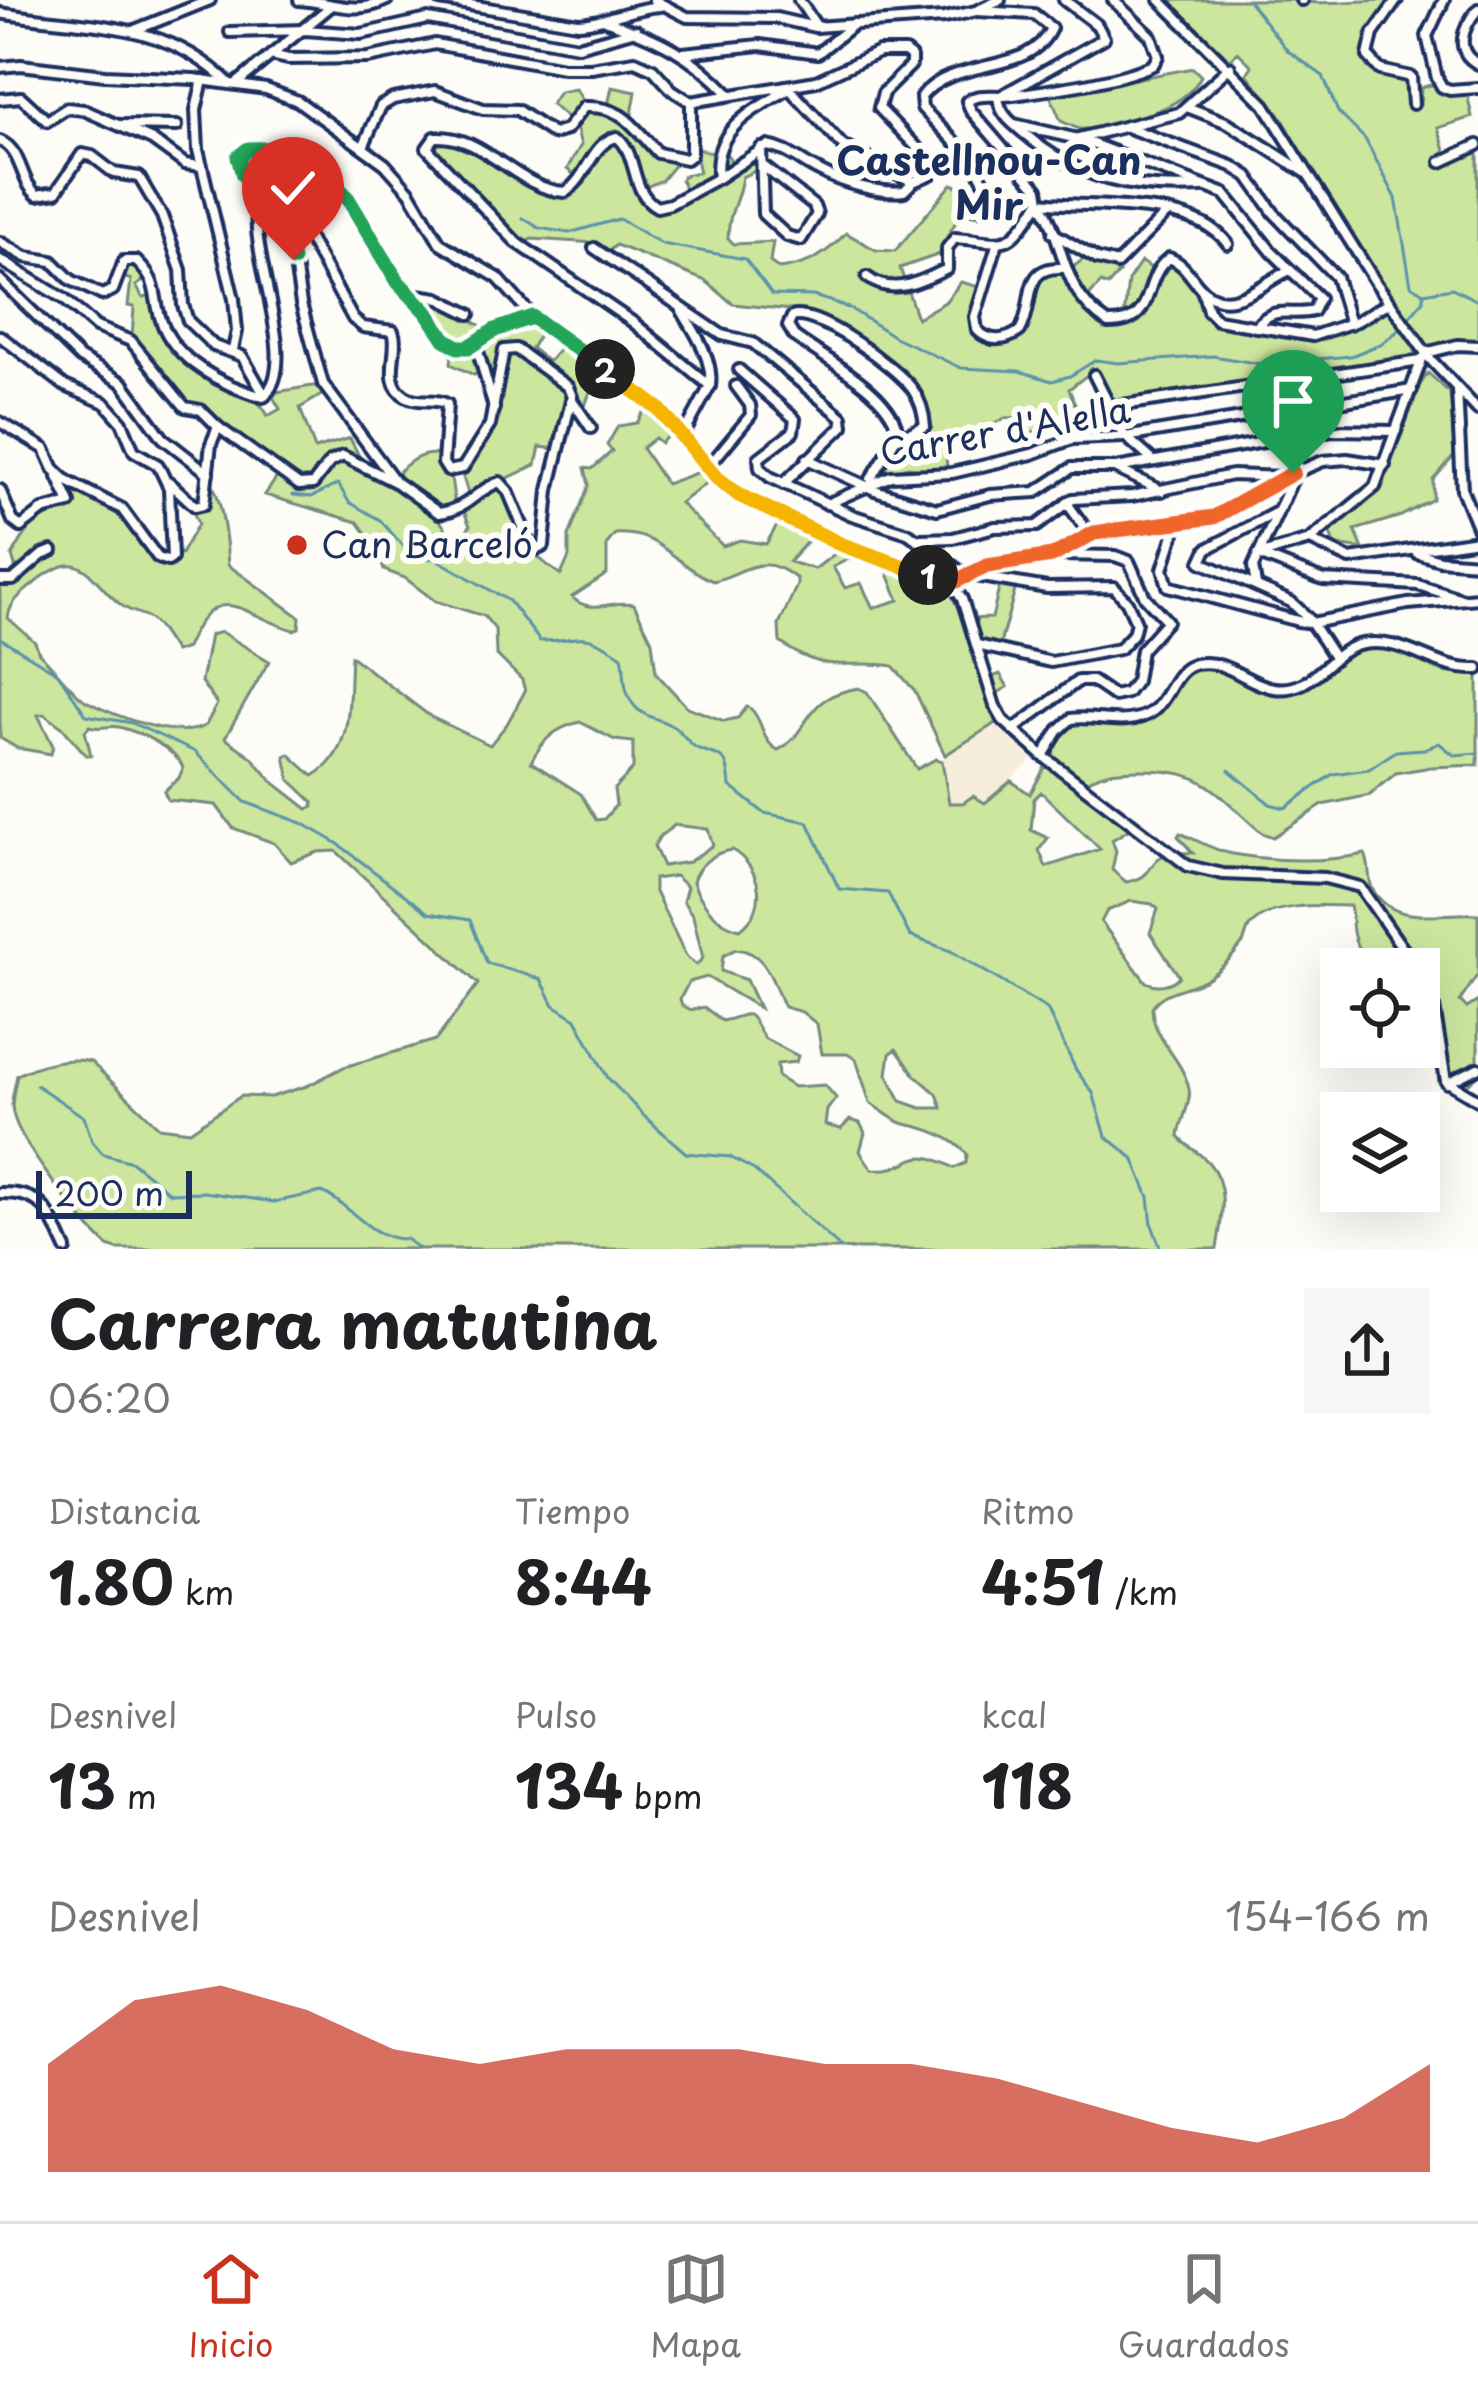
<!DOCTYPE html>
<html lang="es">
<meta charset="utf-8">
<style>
:root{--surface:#fff;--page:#f6f6f6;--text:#202124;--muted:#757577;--line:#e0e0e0;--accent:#c8321e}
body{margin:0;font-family:"Playpen Sans",sans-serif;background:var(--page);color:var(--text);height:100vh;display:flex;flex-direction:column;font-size:45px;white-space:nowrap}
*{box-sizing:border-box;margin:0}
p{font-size:39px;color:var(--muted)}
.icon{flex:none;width:66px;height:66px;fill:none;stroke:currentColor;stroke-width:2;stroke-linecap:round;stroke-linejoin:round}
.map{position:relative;height:1249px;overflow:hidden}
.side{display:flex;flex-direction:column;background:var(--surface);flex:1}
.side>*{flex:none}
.fabs{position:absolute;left:1320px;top:948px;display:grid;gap:24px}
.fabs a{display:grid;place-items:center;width:120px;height:120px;border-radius:0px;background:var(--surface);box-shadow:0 12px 48px #0002;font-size:60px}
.scale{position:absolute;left:36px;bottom:30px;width:156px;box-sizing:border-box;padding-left:12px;border:6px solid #1b2f5e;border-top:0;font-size:33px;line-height:42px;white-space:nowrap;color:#1b2f5e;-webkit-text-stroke:9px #fdfcf7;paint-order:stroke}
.pin{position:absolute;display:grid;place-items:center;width:102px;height:102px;color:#fff;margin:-123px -51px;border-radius:50% 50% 50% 0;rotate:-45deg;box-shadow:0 0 12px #0007}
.pin .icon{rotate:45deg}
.km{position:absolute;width:60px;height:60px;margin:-30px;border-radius:50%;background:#222;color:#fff;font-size:33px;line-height:60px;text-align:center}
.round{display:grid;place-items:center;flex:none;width:126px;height:126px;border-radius:0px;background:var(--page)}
.overview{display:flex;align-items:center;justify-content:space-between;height:204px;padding:0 48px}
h1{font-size:66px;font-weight:700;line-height:90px}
.metrics{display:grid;grid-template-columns:repeat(3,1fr);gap:18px;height:204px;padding:12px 48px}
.metrics div{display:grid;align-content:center}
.metrics b{font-size:60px;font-weight:700}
.metrics small{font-size:33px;font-weight:400}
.metrics p{font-size:33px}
.chart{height:336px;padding:24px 48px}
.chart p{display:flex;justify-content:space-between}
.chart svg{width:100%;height:216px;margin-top:12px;fill:var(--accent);opacity:.7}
.dock{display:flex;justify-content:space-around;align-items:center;height:168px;border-top:3px solid var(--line);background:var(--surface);font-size:33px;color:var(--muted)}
.dock a{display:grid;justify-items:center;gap:6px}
.dock .selected{color:var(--accent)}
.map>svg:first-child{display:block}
.built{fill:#f6eddb}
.green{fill:#cce69d;stroke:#748a7e;stroke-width:3;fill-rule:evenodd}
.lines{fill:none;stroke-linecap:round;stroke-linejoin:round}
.stream{stroke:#5b93ab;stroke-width:3}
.minor-casing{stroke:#1b2f5e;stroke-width:16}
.minor{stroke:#fdfcf7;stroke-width:8}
.split-1-casing{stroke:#fff;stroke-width:24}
.split-2-casing{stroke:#fff;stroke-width:24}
.split-3-casing{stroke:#fff;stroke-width:24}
.split-4-casing{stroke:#fff;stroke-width:24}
.split-1{stroke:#f0652b;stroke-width:15}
.split-2{stroke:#f5b400;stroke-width:15}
.split-3{stroke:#22a559;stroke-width:15}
.split-4{stroke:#22a559;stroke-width:15}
.poi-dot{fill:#c8321e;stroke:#fdfcf7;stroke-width:4.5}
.labels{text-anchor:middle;stroke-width:12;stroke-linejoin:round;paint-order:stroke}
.street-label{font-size:36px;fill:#1b2f5e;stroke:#fdfcf7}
.poi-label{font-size:36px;fill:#1b2f5e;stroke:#fdfcf7;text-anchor:start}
.neighbourhood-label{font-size:39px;font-weight:bold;fill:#1b2f5e;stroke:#fdfcf7}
</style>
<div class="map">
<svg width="1478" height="1249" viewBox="0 0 1478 1249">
<rect width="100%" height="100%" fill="#fdfcf7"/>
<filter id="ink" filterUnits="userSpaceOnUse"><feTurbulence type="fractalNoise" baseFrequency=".00833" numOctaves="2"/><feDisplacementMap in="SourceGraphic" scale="24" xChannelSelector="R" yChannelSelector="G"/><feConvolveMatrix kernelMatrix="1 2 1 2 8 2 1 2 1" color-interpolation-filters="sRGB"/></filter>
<g filter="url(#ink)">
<path class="built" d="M999 721 1036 756 985 804 949 803 942 761 945 755Z"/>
<g class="green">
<path d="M1169 0H1292C1308 6 1369 0 1391 0L1365 41 1367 67 1377 74 1407 78 1411 108 1420 104 1421 88 1434 84 1448 94 1467 93 1472 117 1438 128 1449 162 1478 148V341L1428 346 1400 361 1119 402 1109 395 1096 368 1069 389 1080 416 1025 435 1022 417 1005 418 946 450 947 471 908 467 880 474 898 443 931 425 924 399 906 375 811 312 733 304 706 281 616 245 608 252 596 243 532 239 523 243 432 149 439 140C457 147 477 153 493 162 522 177 532 199 570 197L585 183 567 169 581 145 576 127 551 104 559 92 576 89 588 110 606 114 612 87 636 92 630 125 652 153 676 163 662 180 637 191 642 203 660 212 689 198 681 180 684 175 699 172 693 147 721 156 724 150 738 171 756 156 759 169 742 177C738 204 729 208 728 238L734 244 773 242 770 262 779 269C810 265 825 255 846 233L876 250 895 251 952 184 966 189 960 197 986 203 980 216 961 213 947 237 943 253 900 268 917 318 945 302 961 282 979 287 970 327C977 337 982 342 994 343 1034 347 1034 304 1040 276L1048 273 1063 275 1086 257 1119 273 1108 286 1101 283 1082 304 1107 327H1123L1128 281 1141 262 1162 274 1175 264 1189 280 1210 320 1229 329 1314 341 1398 306 1352 238 1281 116 1247 74 1252 66 1238 52 1230 60Z"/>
<path d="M1193 68 1201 76C1182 113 1127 119 1090 129H1079L1061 121 1050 95Z"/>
<path d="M127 264H134L147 278 136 286 143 298 153 296C157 343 190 368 230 388 247 397 260 399 268 416L280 409 273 397 277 392 318 385 325 393 300 408 315 449 350 438 368 474 387 483C403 468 417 450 440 455V466L451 477 455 506 441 509 438 518 453 539 464 535 470 526 464 511 472 506 462 474 488 441 502 399 494 395 488 369 474 375 451 364 453 340 416 298 454 309 495 335 530 326 541 332 531 348 548 362 562 346 598 369 585 406H568L555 449 540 447 536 465 508 478 502 486C517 528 522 550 561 575L569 557V536L589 485 585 468 592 469 612 451 607 445 618 426 637 423 647 406 672 431 661 443 655 438 642 448 666 484 702 471 712 479 680 503 723 546 740 540 766 544 781 519 813 535 789 562 815 569 841 549 858 554 833 567 845 588 861 583 873 608 899 600 888 574 898 561 917 566 926 548 955 570 950 591 963 619 992 618 1000 584 1016 587 1000 644 991 641 976 653 983 681 1000 674 1008 687 987 699 999 721 945 755 915 691 893 666C848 659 825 676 780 642L779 625 797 585V579C761 550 746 573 713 581 674 565 662 531 615 534L607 544V574L572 597C590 616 613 599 634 604L652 641 656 673 687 707 724 721 738 718 747 707 751 709C764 721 760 740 778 750 801 740 806 710 828 698 836 693 848 690 858 688L867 692 917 769 936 759 942 761 949 803H963L973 796 985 803 1011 781 1030 794 1068 726C1098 714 1135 740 1162 710 1173 698 1179 682 1191 670 1229 664 1248 692 1281 692 1327 693 1329 657 1361 649 1393 641 1412 661 1441 671 1453 675 1465 674 1478 674V765L1431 767 1396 773 1370 795 1323 805 1273 837 1262 833C1214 793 1210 770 1141 770 1117 770 1097 771 1079 788L1133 827 1112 840 1116 851 1112 870 1126 882C1164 877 1138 849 1193 853L1178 836 1180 833C1197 840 1214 851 1233 854 1275 861 1322 863 1365 854 1371 866 1367 879 1373 890 1396 928 1441 911 1478 914V974L1460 1001 1467 1008 1478 1001V1075L1467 1085 1461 1097 1439 1083 1429 1005 1419 1004V969C1390 969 1362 970 1354 936 1351 926 1353 916 1350 906 1323 905 1269 902 1250 926 1246 931 1246 938 1243 943 1234 955 1221 969 1209 977 1191 990 1164 988 1152 1007 1152 1040 1183 1058 1189 1089 1192 1102 1180 1121 1179 1137 1188 1147 1200 1153 1209 1163 1230 1188 1221 1220 1217 1249H116L108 1246C83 1224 19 1143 13 1113 10 1100 15 1087 17 1075 39 1064 67 1056 91 1062L159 1127 190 1131 241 1096 271 1097 307 1086 344 1067 436 1040 478 984 336 851 318 852 291 862 274 843 233 828 216 805 168 800 164 791 179 778 183 768C175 749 143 733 119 727 107 725 101 730 90 726L85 731 91 755H86L62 727 44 714 38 715 53 746 51 754 17 748 0 738V584L20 583 12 556C30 525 34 517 70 510L74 498 68 488 119 511 156 561 174 566 177 553 181 554 198 524 193 511 208 504 210 480C222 498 227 542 228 565L300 617 299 628 294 630C242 616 218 574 186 648L175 652C167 641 158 623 145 616 137 612 127 611 120 604 88 579 84 543 36 582 23 593 10 601 8 618L35 642 39 653C50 663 76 696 86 701 113 715 180 742 206 725L217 704 201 682 210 635 221 632 269 661 225 738 252 757 272 781 308 809 313 807V802L290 780 285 756 289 754 313 776C355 753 348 697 351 656L431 717 490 745 507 724 525 691 522 680 496 654 495 629 484 616 435 601 405 578 384 570 376 547 358 522 265 495 283 468 200 406 184 401 132 338 134 307 128 306 131 280 121 276ZM580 722 615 740 633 742V769L614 789 616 805 604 819 596 820 581 794 531 762C543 739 555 728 580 722ZM1041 792 1100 849 1046 867 1039 850 1048 838 1031 830 1034 799ZM675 825 708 829 713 845 689 862 663 866 654 846 660 836ZM732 850C761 867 770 908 740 929 717 924 701 903 693 882 696 866 716 851 732 850ZM675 876 687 887 683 901 693 916 703 958 696 965 686 956 654 890V879ZM1131 901 1152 904 1158 909 1150 933 1179 976C1171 986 1156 987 1146 982L1101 922 1107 911ZM736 949C768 952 772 983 784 1007L802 1012 817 1024 822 1054H847L856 1059 870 1103C881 1110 893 1121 905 1124 927 1128 951 1136 967 1154L966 1163 954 1168C906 1141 915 1173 872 1169L860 1151 865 1133 860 1123 850 1120 841 1129 825 1125 827 1110 836 1098 825 1085 794 1087 778 1077 777 1064 796 1062 798 1056 764 1038C745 1006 754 1014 722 1021L704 1007 691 1010 682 1005 680 999 689 982 707 977 759 1008 746 980 721 971 723 956ZM896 1049 915 1075 937 1094 942 1108H921L901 1101 887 1074 890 1054Z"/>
<path d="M1428 373 1450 393 1455 455 1433 480V499L1401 516 1355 530 1363 549 1334 545 1330 532 1382 488 1420 385Z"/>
</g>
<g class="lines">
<g class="stream">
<path d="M1248 0 1287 50 1323 76 1338 112 1365 139 1396 198 1411 285 1424 293 1452 288 1478 301"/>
<path d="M523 218 539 228 569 233 619 219 662 244 745 259 772 295 813 296 830 301 851 309 895 337 961 368 1019 371 1052 381 1070 376 1096 360 1118 363 1213 356 1261 364 1351 356 1383 343 1400 329"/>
<path d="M1410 316 1423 301 1424 293"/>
<path d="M293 495 312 497 338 484 349 502 380 520 413 557 436 559 509 601 540 641C584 641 579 627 622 656 626 672 622 686 631 701 642 720 663 717 678 730 685 736 690 746 699 749 727 759 727 756 730 786L764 813 808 822 839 889 888 893 910 936 951 951 1047 1009 1076 1070 1093 1093 1106 1136 1133 1158 1149 1197 1152 1225 1161 1249"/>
<path d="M0 638 58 673 86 715 132 723 195 752 245 802 302 823 337 843 428 913 470 920 487 963 541 979 554 1005 576 1019 608 1078 645 1117 686 1153 730 1157 754 1170 842 1249"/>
<path d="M1229 770 1270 804 1285 808 1333 774 1369 769 1396 751 1424 749 1439 743 1454 755 1478 753"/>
<path d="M36 1085 84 1117 92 1141 103 1154 132 1162 170 1193 204 1192 274 1202 322 1192C352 1205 370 1240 406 1239L419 1249"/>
</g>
<g class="minor-casing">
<g id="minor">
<path d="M299 0C332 2 355 16 387 0"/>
<path d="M440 0 578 23C607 22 631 8 660 6"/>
<path d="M654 0 687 17 776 18 815 27 944 18 976 11 1000 0"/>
<path d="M799 0 817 27"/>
<path d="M1160 0 1265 105 1376 283 1430 359 1478 410"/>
<path d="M1301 0H1302"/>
<path d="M1397 0 1373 34 1368 56 1380 70 1411 77 1413 104"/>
<path d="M1444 0 1427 36 1437 78 1442 87 1450 90 1478 88"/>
<path d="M1478 9C1463 27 1453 51 1478 64"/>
<path d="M976 11 1034 14 1051 28C1030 77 952 56 921 97L922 108 973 161 993 198"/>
<path d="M0 13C85 28 161 17 229 83"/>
<path d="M607 21C658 38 691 54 729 94"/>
<path d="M135 30 210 0"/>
<path d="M230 32 305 30 361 34 428 19 578 46 636 30"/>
<path d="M683 53 760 45 818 53 854 24"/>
<path d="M271 55 288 59 368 58 435 44 563 68H591L635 61 653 69 672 90 691 102"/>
<path d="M0 67 21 65 105 75 194 79 266 89 298 101 385 164 410 192 440 243 498 278 541 326 644 395 727 487 840 544 955 588 962 599 995 706 1003 720 1043 756 1188 866 1223 874 1325 878 1360 887 1431 989 1446 1081 1478 1100"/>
<path d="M203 80 196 110 198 150 234 299 237 331 233 350"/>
<path d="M236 84 331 6"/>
<path d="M787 86 842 145 913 182"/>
<path d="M1004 94 1104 38 1097 25 1064 0"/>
<path d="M998 97C1000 115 1012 123 1025 134 1079 180 1131 191 1202 187"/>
<path d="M0 99 21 97 47 121 67 108 84 110 152 140 185 164 202 166"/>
<path d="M691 102 816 81 879 52H905L911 57V65L883 93 879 108 929 160 931 174 913 182 904 191C880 194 841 183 819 171 800 162 789 149 767 146L718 178C711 129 754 110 789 89"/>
<path d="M1187 107 1228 123 1308 174"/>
<path d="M1014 124 1082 140 1225 194 1272 252 1319 298 1313 311C1290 317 1273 304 1256 327"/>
<path d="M119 125 177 126"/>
<path d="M1129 128 1232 166 1248 176 1274 213 1336 277 1350 324"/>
<path d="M1079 138 1179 113 1230 67"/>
<path d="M0 141C23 151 19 180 37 195L56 192 82 154 92 156 114 173 139 177 162 216 181 270 183 305 188 321 214 346 242 356 265 396"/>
<path d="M363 147 381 106 393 99 435 91 483 109 517 110 553 134 566 130 584 107C624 105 634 128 658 153L686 159 691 155V102"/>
<path d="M761 148 763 214 787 236 801 240 817 214 814 206 763 166"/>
<path d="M1441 162 1478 145"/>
<path d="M261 192 269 200 295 264 301 304 323 384 394 480"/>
<path d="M1040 202C1066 242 1059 291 1108 323 1159 324 1140 279 1169 258 1183 263 1188 273 1197 284 1226 320 1258 285 1290 270"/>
<path d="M1041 202C1093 209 1195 198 1228 244"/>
<path d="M1053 233 1097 259 1117 264 1165 215"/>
<path d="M0 242 26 257 52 261 71 280 102 295 113 290 124 261H136C160 284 152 292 161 320 174 361 224 386 263 397 309 358 227 221 269 183"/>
<path d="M997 245 975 317 977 330C990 343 1006 341 1020 331 1036 304 1020 266 1062 268"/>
<path d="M594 248 722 335 753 343 842 417 843 426 783 484"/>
<path d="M0 260 64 299 96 327 131 341 185 407 201 410 218 427 299 485 313 484 330 462 343 456 397 483 439 513C470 509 476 489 500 482L508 491 531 546 538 549 544 546 549 490 572 397 568 387 516 349 504 350 490 425 463 468 448 471 443 463 447 404C434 397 420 404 407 397 380 382 401 351 393 331L363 327 353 319 296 215 266 178 243 175 238 157 248 149 283 147 338 184 398 282 453 345C474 349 506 325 532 318"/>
<path d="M867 277C892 297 922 281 947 269V248L955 238C1010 242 1005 253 1040 202L1038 189 971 111 967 101C980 92 997 98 1013 95 1055 89 1114 82 1153 65L1158 56 1151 36 1113 0"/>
<path d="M0 280 80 358 123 383 163 438 208 473"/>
<path d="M1203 292 1208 311 1217 320 1313 336 1357 321 1390 302"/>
<path d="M411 294 438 298 470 314"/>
<path d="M682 311C695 332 714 361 710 386"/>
<path d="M0 336 65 386 105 403 122 422 134 451 158 465 169 488 172 558 168 561 158 558 122 509 67 481 54 469 45 449 0 422"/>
<path d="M476 344 494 408"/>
<path d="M1425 353 1458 345 1478 346"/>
<path d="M739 370 795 419 793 432 759 458 760 468 770 477 852 515 908 533 964 574 1047 588 1114 587 1127 602 1136 622 1133 634 1119 649 1051 662 977 645"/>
<path d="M1094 375 1124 435 1151 459"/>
<path d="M1457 389 1462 490 1478 529"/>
<path d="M572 400 591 428"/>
<path d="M1109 407 1421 361"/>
<path d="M683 436 710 386 634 323 516 242 427 148 435 137C485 134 516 189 565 192 588 179 590 143 617 137 639 154 629 192 657 207L670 204 718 178"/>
<path d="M807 459 875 490 937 509 990 495 1036 492 1072 468H1116L1332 430 1396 431"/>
<path d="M708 467 751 415 750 405 736 386"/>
<path d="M1117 469 1162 491"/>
<path d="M871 479 898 435C895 394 826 360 794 336L788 326 792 317C816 308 898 368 913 390 921 401 924 413 925 426L896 439"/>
<path d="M169 482 195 506 204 504 211 444 218 427"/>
<path d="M0 490 13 521 21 527 43 510 70 503 58 477"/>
<path d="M1067 503 1090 535"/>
<path d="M827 504 891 476 952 473 1032 454 1072 439 1125 437 1412 390"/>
<path d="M1275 513 1207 549 1201 562 1291 602 1308 618 1335 659"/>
<path d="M1178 522 1163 569 1168 586 1298 621 1312 623 1408 604 1478 598"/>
<path d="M921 539 953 538 995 527 1037 526 1073 499 1132 496 1232 475 1282 477"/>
<path d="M1310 540 1350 559 1478 540"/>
<path d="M1417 553 1440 560 1478 563"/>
<path d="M1258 555 1310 540 1375 487 1422 359"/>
<path d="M1259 555 1323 580 1418 585 1459 598"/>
<path d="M0 580H13L42 555 52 551"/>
<path d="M950 584 993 564 1051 556 1094 533 1207 519 1284 477 1323 461 1347 459 1385 465"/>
<path d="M1256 585 1253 567 1296 472"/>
<path d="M1013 730 1078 681H1092L1114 696 1127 693 1136 681 1141 650 1167 621 1145 597 1129 561 1115 556 1058 555"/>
<path d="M1043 756 1059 730 1071 719C1098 715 1128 729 1153 711 1170 698 1173 669 1196 664 1227 658 1246 684 1274 688 1316 694 1327 650 1363 644 1407 637 1433 671 1478 669"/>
<path d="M1447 1083 1478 1068"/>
<path d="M0 1193C45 1192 49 1213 66 1249"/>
</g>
</g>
<use href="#minor" class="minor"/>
</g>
</g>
<g class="lines" filter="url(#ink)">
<g class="split-1-casing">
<path id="split-1" d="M928 575 950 584 987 566 1052 556 1094 533 1214 517 1293 473"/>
</g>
<g class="split-2-casing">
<path id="split-2" d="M605 369 659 409 717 478 739 495 840 544 928 575"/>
</g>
<g class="split-3-casing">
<path id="split-3" d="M327 175 347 197 398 282 426 311 445 339 458 347H469L495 330 532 317 605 369"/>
</g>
<g class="split-4-casing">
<path id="split-4" d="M293 260 269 200 261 191 269 183 262 177 243 175 238 157 248 149 283 148 297 160 327 175"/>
</g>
<use href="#split-1" class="split-1"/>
<use href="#split-2" class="split-2"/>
<use href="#split-3" class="split-3"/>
<use href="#split-4" class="split-4"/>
</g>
<circle class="poi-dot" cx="297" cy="545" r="12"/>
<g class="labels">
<g class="street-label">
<text transform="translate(1005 431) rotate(-10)" y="13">Carrer d'Alella</text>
</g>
<g class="poi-label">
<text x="321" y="558">Can Barceló</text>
</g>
<g class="neighbourhood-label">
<text x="989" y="175">Castellnou-Can<tspan x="989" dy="45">Mir</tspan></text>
</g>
</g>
</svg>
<div class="fabs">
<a><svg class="icon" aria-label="locate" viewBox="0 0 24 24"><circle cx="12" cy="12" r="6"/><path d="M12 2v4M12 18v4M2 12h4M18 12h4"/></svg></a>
<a><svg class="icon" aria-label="layers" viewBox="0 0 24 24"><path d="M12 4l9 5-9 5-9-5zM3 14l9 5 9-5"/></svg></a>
</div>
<div class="scale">200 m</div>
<div class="pin" style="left:1293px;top:473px;background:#1e9e55"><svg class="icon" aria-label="arrive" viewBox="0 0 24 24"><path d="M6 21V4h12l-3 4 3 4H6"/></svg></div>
<div class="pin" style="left:293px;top:260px;background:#d93025"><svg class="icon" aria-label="check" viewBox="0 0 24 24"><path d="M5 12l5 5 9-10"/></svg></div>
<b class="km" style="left:928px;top:575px">1</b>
<b class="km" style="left:605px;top:369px">2</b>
</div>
<section class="side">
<div class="overview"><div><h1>Carrera matutina</h1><p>06:20</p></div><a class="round"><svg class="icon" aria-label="share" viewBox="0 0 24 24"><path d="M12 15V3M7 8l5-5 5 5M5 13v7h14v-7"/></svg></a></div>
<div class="metrics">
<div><p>Distancia</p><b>1.80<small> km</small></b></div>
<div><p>Tiempo</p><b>8:44</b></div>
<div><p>Ritmo</p><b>4:51<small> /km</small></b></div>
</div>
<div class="metrics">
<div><p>Desnivel</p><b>13<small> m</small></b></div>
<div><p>Pulso</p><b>134<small> bpm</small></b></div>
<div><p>kcal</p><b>118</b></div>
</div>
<div class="chart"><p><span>Desnivel</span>154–166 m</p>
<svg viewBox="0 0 160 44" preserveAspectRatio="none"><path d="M0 44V22L10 9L20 6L30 11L40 19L50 22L60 19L70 19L80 19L90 22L100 22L110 25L120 30L130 35L140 38L150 33L160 22V44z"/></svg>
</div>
</section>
<nav class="dock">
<a class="selected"><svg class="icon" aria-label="home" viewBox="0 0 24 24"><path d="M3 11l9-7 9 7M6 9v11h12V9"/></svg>Inicio</a>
<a><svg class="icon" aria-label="map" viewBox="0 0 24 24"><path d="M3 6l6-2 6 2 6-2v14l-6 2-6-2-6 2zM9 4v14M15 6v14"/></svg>Mapa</a>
<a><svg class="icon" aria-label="saved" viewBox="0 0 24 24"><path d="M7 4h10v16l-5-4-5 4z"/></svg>Guardados</a>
</nav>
